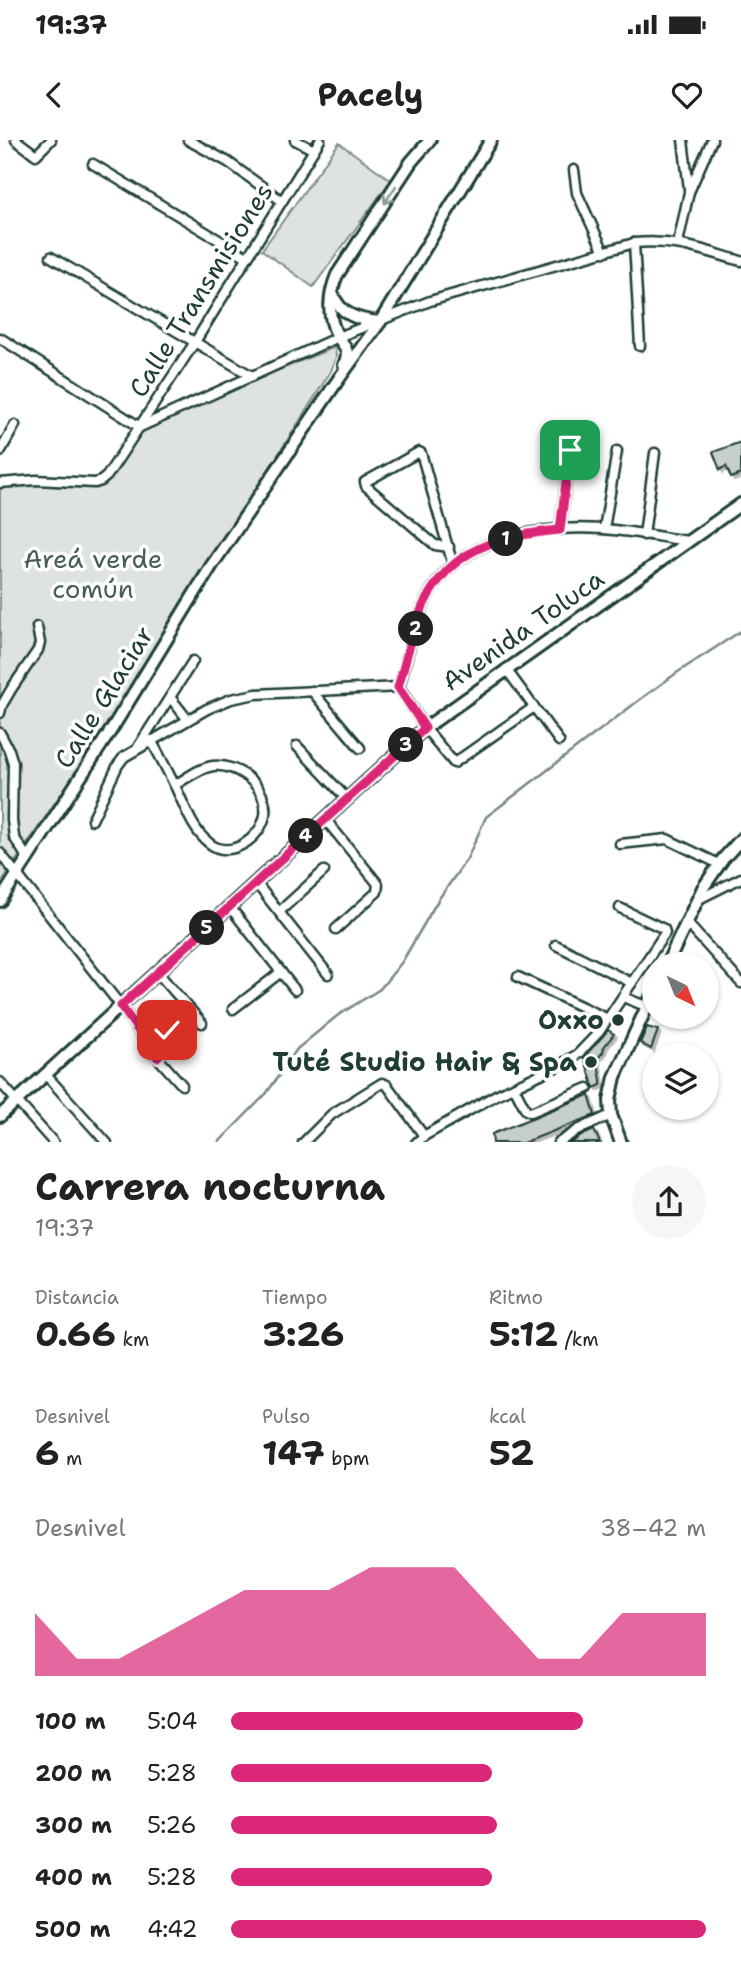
<!DOCTYPE html>
<html lang="es">
<meta charset="utf-8">
<style>
:root{--surface:#fff;--page:#f6f6f6;--text:#222;--muted:#767676;--accent:#db2777}
body{margin:0;font-family:"Shantell Sans",sans-serif;background:var(--page);color:var(--text);height:100vh;display:flex;flex-direction:column;font-size:26px;white-space:nowrap}
*{box-sizing:border-box;margin:0}
p{font-size:23px;color:var(--muted)}
.icon{flex:none;width:38px;height:38px;fill:none;stroke:currentColor;stroke-width:2;stroke-linecap:round;stroke-linejoin:round}
.map{position:relative;height:1002px;overflow:hidden}
.drawer{display:flex;flex-direction:column;background:var(--surface);flex:1}
.drawer>*{flex:none}
.needle{width:46px;rotate:137deg}
.buttons{position:absolute;left:642px;top:812px;display:grid;gap:14px}
.buttons a{display:grid;place-items:center;width:77px;height:77px;border-radius:50%;background:var(--surface);box-shadow:0 2px 5px #0004;font-size:35px}
.pin{position:absolute;display:grid;place-items:center;width:60px;height:60px;color:#fff;margin:-30px;border-radius:14px;box-shadow:0 4px 10px #0006}
.km{position:absolute;width:35px;height:35px;margin:-18px;border-radius:50%;background:#222;color:#fff;font-size:19px;line-height:35px;text-align:center}
.round{display:grid;place-items:center;flex:none;width:74px;height:74px;border-radius:37px;background:var(--page)}
.head{display:flex;align-items:center;justify-content:space-between;height:119px;padding:0 35px}
h1{font-size:38px;font-weight:700;line-height:52px}
.figures{display:grid;grid-template-columns:repeat(3,1fr);gap:10px;height:119px;padding:7px 35px}
.figures div{display:grid;align-content:center}
.figures b{font-size:35px;font-weight:700}
.figures small{font-size:19px;font-weight:400}
.figures p{font-size:19px}
.chart{height:196px;padding:14px 35px}
.chart p{display:flex;justify-content:space-between}
.chart svg{width:100%;height:126px;margin-top:7px;fill:var(--accent);opacity:.7}
ul{padding:0 35px;list-style:none;font-size:23px}
li{display:grid;grid-template-columns:112px 84px 1fr;align-items:center;height:52px}
li i{height:18px;border-radius:9px;background:var(--accent)}
.status{display:flex;justify-content:space-between;align-items:center;height:49px;padding:0 35px;background:var(--surface);direction:ltr}
.status svg{height:19px;fill:currentColor}
header{display:flex;justify-content:space-between;align-items:center;height:91px;padding:0 35px;background:var(--surface);font-size:32px;font-weight:700}
.map>svg:first-child{display:block}
.green{fill:#dee3e2;stroke:#7e908b;stroke-width:2}
.lines{fill:none;stroke-linecap:round;stroke-linejoin:round}
.stream{stroke:#758883;stroke-width:2.5}
.building{fill:#c7cfcc;stroke:#1f3d34;stroke-width:2;filter:url(#shadow)}
.street-casing{stroke:#1f3d34;stroke-width:13}
.secondary-casing{stroke:#1f3d34;stroke-width:16}
.street{stroke:#fff;stroke-width:8}
.secondary{stroke:#fff;stroke-width:10}
.oneway{stroke:#8f9e9a}
.route-casing{stroke:#fff;stroke-width:14}
.route{stroke:#db2777;stroke-width:9}
.poi-dot{fill:#1f3d34;stroke:#fff;stroke-width:2.5}
.labels{text-anchor:middle;stroke-width:7;stroke-linejoin:round;paint-order:stroke}
.street-label{font-size:26px;fill:#1f3d34;stroke:#fff}
.park-label{font-size:26px;fill:#455e57;stroke:#fff}
.poi-label{font-size:26px;font-weight:bold;fill:#1f3d34;stroke:#fff;text-anchor:end}
</style>
<div class="status"><b>19:37</b><svg viewBox="0 0 49 12"><path d="M0 12V9h3v3zM5 12V6h3v6zM10 12V3h3v9zM15 12V0h3v12zM26 1h20v11H26zM47 4h2v5h-2z"/></svg></div>
<header><svg class="icon" aria-label="back" viewBox="0 0 24 24"><path d="M15 5l-7 7 7 7"/></svg>Pacely<svg class="icon" aria-label="heart" viewBox="0 0 24 24"><path d="M12 20l-8-8c-3-5 5-10 8-4 3-6 11-1 8 4z"/></svg></header>
<div class="map">
<svg width="741" height="1003" viewBox="0 0 741 1003">
<defs>
<filter id="shadow"><feDropShadow dx="3" dy="3" stdDeviation="0" flood-color="#0004"/></filter>
</defs>
<rect width="100%" height="100%" fill="#fff"/>
<filter id="ink" filterUnits="userSpaceOnUse"><feTurbulence type="fractalNoise" baseFrequency=".0143" numOctaves="2"/><feDisplacementMap in="SourceGraphic" scale="14" xChannelSelector="R" yChannelSelector="G"/><feConvolveMatrix kernelMatrix="1 2 1 2 8 2 1 2 1" color-interpolation-filters="sRGB"/></filter>
<g filter="url(#ink)">
<g class="green">
<path d="M339 3 391 40 313 147 262 110Z"/>
<path d="M335 207 336 217 331 231 98 599 0 744V346L101 341 140 287Z"/>
</g>
<g class="lines">
<path class="stream" d="M218 1003 266 954 297 909 337 876 380 849 402 822 438 760 467 719 486 677 638 561 678 532 741 491"/>
</g>
<g class="building">
<path d="M741 302V334L731 338 726 326 720 330 713 312Z"/>
<path d="M647 887 658 890 651 909 640 903Z"/>
<path d="M608 890 614 894 604 907 603 912 597 919 601 940V945L594 948 584 917Z"/>
<path d="M589 955 595 975 523 1003H493L492 994Z"/>
<path d="M594 990 600 1003H571L581 996Z"/>
</g>
<g class="lines">
<g class="street-casing">
<g id="street">
<path d="M16 0 36 15 51 0"/>
<path d="M188 0 228 22 282 61"/>
<path d="M295 0 314 10"/>
<path d="M683 0 689 49"/>
<path d="M93 24 247 117"/>
<path d="M574 30 577 53 604 112"/>
<path d="M634 103 640 206"/>
<path d="M678 103 689 52 712 0"/>
<path d="M51 117 252 236"/>
<path d="M0 198 140 287"/>
<path d="M140 287 338 197 430 161 634 103C676 99 702 110 741 121"/>
<path d="M0 312 15 285"/>
<path d="M0 343 36 340 95 343 101 341 107 336 195 202 320 0"/>
<path d="M604 389 617 311"/>
<path d="M560 390 570 310"/>
<path d="M644 395 655 313"/>
<path d="M449 407 435 405 366 346 365 342 419 312 421 313 453 425"/>
<path d="M506 529 559 601"/>
<path d="M312 551 360 608"/>
<path d="M170 557 188 580"/>
<path d="M534 567 454 623 425 588 399 547C408 516 417 467 437 442 472 395 548 385 603 389 631 391 660 397 688 401"/>
<path d="M0 573 2 565 12 548 38 510 40 503 37 487"/>
<path d="M0 593 9 610 13 623 12 680 14 697 28 719"/>
<path d="M151 600C160 616 168 632 176 648 185 666 192 690 209 703 229 720 261 699 265 675 269 648 238 623 213 626 199 628 187 638 175 645"/>
<path d="M297 606 347 659"/>
<path d="M138 607 193 521"/>
<path d="M325 679 378 744 377 752 336 789"/>
<path d="M92 680 118 625 124 617 207 569 231 559 256 554 399 547"/>
<path d="M620 704 667 699 719 724"/>
<path d="M0 713 121 866 157 917 182 945"/>
<path d="M256 743 328 834"/>
<path d="M697 760 741 738"/>
<path d="M230 767 295 850"/>
<path d="M280 771 324 731"/>
<path d="M686 782 741 843"/>
<path d="M556 805 632 843"/>
<path d="M158 833 202 883"/>
<path d="M518 837 608 879"/>
<path d="M623 857 648 867"/>
<path d="M233 869 281 832"/>
<path d="M157 917 174 901V898L167 890"/>
<path d="M46 935 107 1003"/>
<path d="M0 942 54 1003"/>
<path d="M514 947 526 970 531 972 588 948"/>
<path d="M303 1003 332 974 382 943 387 945 424 996"/>
<path d="M416 1003 424 996 496 955 558 926 578 914 599 892 665 793 664 789 620 768"/>
<path d="M558 1003 578 990 611 975"/>
</g>
</g>
<g class="secondary-casing">
<g id="secondary">
<path d="M332 153C340 175 358 180 380 182"/>
<path d="M344 225C351 208 344 208 337 195 327 176 329 154 337 135L411 22 430 0"/>
<path d="M0 761 113 587 212 425 340 237 380 182 491 0"/>
<path d="M667 824 703 748 723 719 741 699"/>
<path d="M0 976 425 588 741 364"/>
<path d="M621 1003 611 975 610 960 615 937 654 851"/>
</g>
</g>
<use href="#street" class="street"/>
<use href="#secondary" class="secondary"/>
</g>
<defs><path id="oneway-shaft" d="M-6 0H5M1.5-3L5.5 0L1.5 3" fill="none" stroke-width="1.6" stroke-linecap="round" stroke-linejoin="round" transform="scale(1.75)"/></defs>
<use class="oneway" href="#oneway-shaft" transform="translate(390 55) rotate(123)"/>
</g>
<g class="lines" filter="url(#ink)">
<g class="route-casing">
<path id="route" d="M167 890 175 899 157 917 121 866 425 588 398 547C406 521 413 487 424 464 452 406 502 396 560 390L570 310"/>
</g>
<use href="#route" class="route"/>
</g>
<g class="poi-dot">
<circle cx="618" cy="880" r="7"/>
<circle cx="591" cy="922" r="7"/>
</g>
<g class="labels">
<g class="street-label">
<text transform="translate(201 150) rotate(-58)" y="9">Calle Transmisiones</text>
<text transform="translate(523 490) rotate(-35)" y="9">Avenida Toluca</text>
<text transform="translate(104 557) rotate(-58)" y="9">Calle Glaciar</text>
</g>
<g class="park-label">
<text x="93" y="428">Areá verde<tspan x="93" dy="30">común</tspan></text>
</g>
<g class="poi-label">
<text x="604" y="889">Oxxo</text>
<text x="577" y="931">Tuté Studio Hair &amp; Spa</text>
</g>
</g>
</svg>
<div class="buttons">
<a><svg class="needle" viewBox="-14 -14 28 28"><path d="M0-13l5 13h-10z" fill="#e53935"/><path d="M0 13l5-13h-10z" fill="#767676"/></svg></a>
<a><svg class="icon" aria-label="layers" viewBox="0 0 24 24"><path d="M12 4l9 5-9 5-9-5zM3 14l9 5 9-5"/></svg></a>
</div>
<div class="pin" style="left:570px;top:310px;background:#1e9e55"><svg class="icon" aria-label="arrive" viewBox="0 0 24 24"><path d="M6 21V4h12l-3 4 3 4H6"/></svg></div>
<div class="pin" style="left:167px;top:890px;background:#d93025"><svg class="icon" aria-label="check" viewBox="0 0 24 24"><path d="M5 12l5 5 9-10"/></svg></div>
<b class="km" style="left:506px;top:399px">1</b>
<b class="km" style="left:416px;top:489px">2</b>
<b class="km" style="left:406px;top:605px">3</b>
<b class="km" style="left:306px;top:696px">4</b>
<b class="km" style="left:207px;top:788px">5</b>
</div>
<section class="drawer">
<div class="head"><div><h1>Carrera nocturna</h1><p>19:37</p></div><a class="round"><svg class="icon" aria-label="share" viewBox="0 0 24 24"><path d="M12 15V3M7 8l5-5 5 5M5 13v7h14v-7"/></svg></a></div>
<div class="figures">
<div><p>Distancia</p><b>0.66<small> km</small></b></div>
<div><p>Tiempo</p><b>3:26</b></div>
<div><p>Ritmo</p><b>5:12<small> /km</small></b></div>
</div>
<div class="figures">
<div><p>Desnivel</p><b>6<small> m</small></b></div>
<div><p>Pulso</p><b>147<small> bpm</small></b></div>
<div><p>kcal</p><b>52</b></div>
</div>
<div class="chart"><p><span>Desnivel</span>38–42 m</p>
<svg viewBox="0 0 160 44" preserveAspectRatio="none"><path d="M0 44V22L10 38L20 38L30 30L40 22L50 14L60 14L70 14L80 6L90 6L100 6L110 22L120 38L130 38L140 22L150 22L160 22V44z"/></svg>
</div>
<ul>
<li><b>100 m</b>5:04<i style="width:74%"></i></li>
<li><b>200 m</b>5:28<i style="width:55%"></i></li>
<li><b>300 m</b>5:26<i style="width:56%"></i></li>
<li><b>400 m</b>5:28<i style="width:55%"></i></li>
<li><b>500 m</b>4:42<i style="width:100%"></i></li>
</ul>
</section>
